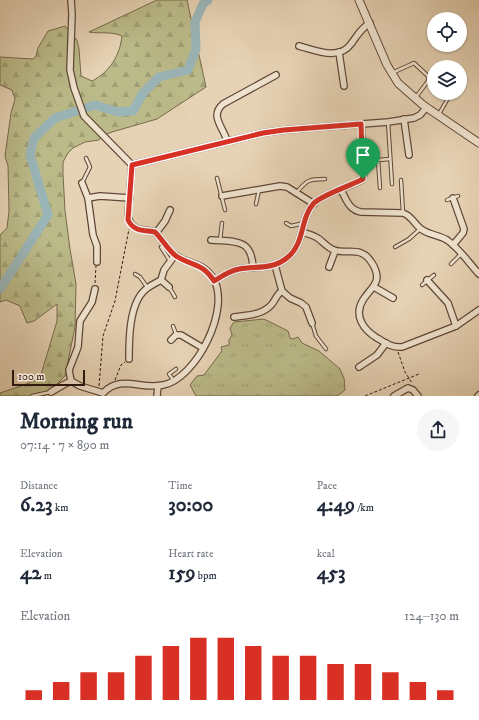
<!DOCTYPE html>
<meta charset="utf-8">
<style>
:root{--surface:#fff;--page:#f6f6f7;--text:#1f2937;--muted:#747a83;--accent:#d93025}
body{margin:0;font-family:"IM FELL DW Pica",serif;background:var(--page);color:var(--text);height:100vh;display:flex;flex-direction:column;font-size:15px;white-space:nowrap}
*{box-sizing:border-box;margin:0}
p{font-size:13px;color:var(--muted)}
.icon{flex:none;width:22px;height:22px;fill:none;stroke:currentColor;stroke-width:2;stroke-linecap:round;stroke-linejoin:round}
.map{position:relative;height:396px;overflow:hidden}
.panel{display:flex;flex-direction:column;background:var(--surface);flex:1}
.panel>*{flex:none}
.tools{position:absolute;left:427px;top:12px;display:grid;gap:8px}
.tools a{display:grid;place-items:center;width:40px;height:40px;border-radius:50%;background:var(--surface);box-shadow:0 1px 3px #0004;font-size:20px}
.scale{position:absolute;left:12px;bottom:10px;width:73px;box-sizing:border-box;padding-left:4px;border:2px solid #321a0f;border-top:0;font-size:11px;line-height:14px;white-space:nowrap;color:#321a0f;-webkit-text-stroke:3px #efe2ce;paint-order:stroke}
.pin{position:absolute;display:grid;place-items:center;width:34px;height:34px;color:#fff;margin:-41px -17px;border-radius:50% 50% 50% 0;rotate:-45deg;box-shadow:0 0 4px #0007}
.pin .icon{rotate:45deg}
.round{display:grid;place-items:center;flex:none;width:42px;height:42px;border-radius:21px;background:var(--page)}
.summary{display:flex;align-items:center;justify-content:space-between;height:68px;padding:0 20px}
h1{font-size:22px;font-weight:700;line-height:30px}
.stats{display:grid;grid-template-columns:repeat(3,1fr);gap:6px;height:68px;padding:4px 20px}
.stats div{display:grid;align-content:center}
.stats b{font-size:20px;font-weight:700}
.stats small{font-size:11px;font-weight:400}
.stats p{font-size:11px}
.chart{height:112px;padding:8px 20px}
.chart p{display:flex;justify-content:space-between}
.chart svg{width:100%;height:72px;margin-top:4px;stroke:var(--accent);stroke-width:6}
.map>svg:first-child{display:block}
.grass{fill:url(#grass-tufts);stroke:#766a4c}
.forest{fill:url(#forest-firs);stroke:#766a4c}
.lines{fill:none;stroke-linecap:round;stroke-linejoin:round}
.river{stroke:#9ab5b8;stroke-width:9}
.service-casing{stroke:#5f4838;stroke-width:4.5}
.minor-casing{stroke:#5f4838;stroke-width:8}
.tertiary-casing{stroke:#5f4838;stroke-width:9}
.path{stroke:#321a0f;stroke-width:1;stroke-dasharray:3 2;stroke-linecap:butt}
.service{stroke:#efe2ce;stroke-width:2.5}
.minor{stroke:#efe2ce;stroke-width:5.5}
.tertiary{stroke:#efe2ce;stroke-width:7}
.route-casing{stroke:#fff;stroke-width:8}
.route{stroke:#d93025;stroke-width:5}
</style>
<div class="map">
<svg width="479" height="396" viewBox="0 0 479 396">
<defs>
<pattern id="grass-tufts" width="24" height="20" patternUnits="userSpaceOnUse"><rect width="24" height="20" fill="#bbba89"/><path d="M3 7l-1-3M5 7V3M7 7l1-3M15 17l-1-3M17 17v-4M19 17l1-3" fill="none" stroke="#a19f75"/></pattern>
<pattern id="forest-firs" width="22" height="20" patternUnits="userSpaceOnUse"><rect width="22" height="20" fill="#bbba89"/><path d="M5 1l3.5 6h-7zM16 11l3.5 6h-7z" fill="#a19f75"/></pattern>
</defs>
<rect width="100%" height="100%" fill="#e6d2b4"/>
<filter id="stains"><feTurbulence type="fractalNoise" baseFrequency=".005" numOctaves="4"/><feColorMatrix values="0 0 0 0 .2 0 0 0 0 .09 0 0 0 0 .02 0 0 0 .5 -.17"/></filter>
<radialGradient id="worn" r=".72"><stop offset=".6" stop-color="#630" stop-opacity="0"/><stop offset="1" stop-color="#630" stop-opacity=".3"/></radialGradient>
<path class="grass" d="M264 319 288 331 290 338 293 339 298 337 302 343 319 351 340 369 344 378 345 390 337 396H196L190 385 197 376 204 375 222 351 221 347 229 345V340L232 335 230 328 234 322Z"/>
<path class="forest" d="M157 0H187L206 87 157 119 112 132 102 136 99 140 85 142 73 148 68 153 63 162V174L65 211 70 249 76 284 75 327 65 376 45 396H0V393L24 385 40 378 57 321V304L34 321 27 323 20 306 6 300 0 302V235L7 228 9 211 8 166 5 156 11 113 15 99 12 90 0 85V57L33 59 36 56 38 48 48 31 65 26 77 40 79 49 81 76 92 81C110 72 120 55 122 36 111 31 102 34 89 32Z"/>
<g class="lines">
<path class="river" d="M0 289 48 215 30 155 34 138 55 118 95 105 118 112 133 111 143 93 159 77 188 70 196 49 195 22 203 4 208 0"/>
<g class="service-casing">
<g id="service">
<path d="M392 73 414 63 429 77 428 81 416 97"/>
<path d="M439 114 451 93"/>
<path d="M388 122 392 184"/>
<path d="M217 178 225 210"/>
<path d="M401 180 403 213"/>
<path d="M82 183 90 167 86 158"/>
<path d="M380 188 378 160 390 159"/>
<path d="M297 192C307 180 309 179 325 179"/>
<path d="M447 200 458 196"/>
<path d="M256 204 259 190"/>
<path d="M286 223 291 226 304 223"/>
<path d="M220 241 222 223"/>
<path d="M161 247 170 261"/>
<path d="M395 247 409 239 420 229"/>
<path d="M451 264 461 254"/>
<path d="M135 274 140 277 147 287"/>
<path d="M422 285 434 275"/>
<path d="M169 287 175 297"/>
<path d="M312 323 316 336 326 349"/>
<path d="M173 326 176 334"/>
<path d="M174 381 169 374 176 369"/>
<path d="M32 396 51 392"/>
</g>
</g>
<g class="minor-casing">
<g id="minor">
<path d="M71 0 72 14 70 70 74 88 84 116 132 165"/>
<path d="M299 46C315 50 339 61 351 44 357 36 361 28 370 23"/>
<path d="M339 52 344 86"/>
<path d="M404 119 409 155"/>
<path d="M227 141C224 128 209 116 223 104L276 75"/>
<path d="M132 165 263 133 284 130 388 122 414 118 420 115 426 108"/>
<path d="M82 183 88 198 93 235 97 246V262"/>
<path d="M341 190C346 199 349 210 361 212L403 213C412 216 414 224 421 229 429 235 439 235 447 240 459 248 469 263 479 274"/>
<path d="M222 196 280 186 287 187 314 204"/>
<path d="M88 198 100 196 130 198"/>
<path d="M453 198 464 229 463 233 453 245"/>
<path d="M302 232C308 234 314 235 319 239 324 243 328 248 334 250 348 255 361 245 372 263 384 282 371 287 363 300 353 316 364 330 377 338 386 343 392 348 402 347L456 326"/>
<path d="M156 233 165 221 170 210"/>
<path d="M211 240C235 242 252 238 253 268"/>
<path d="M275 265 282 291 290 298 301 303 306 307 312 323"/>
<path d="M329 267 335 251"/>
<path d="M161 280 169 287"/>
<path d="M427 280 448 303 456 326 479 310"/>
<path d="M214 281C222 276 229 271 239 269 256 266 273 270 288 257 305 243 300 218 314 203 324 193 350 187 363 179L364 167 361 124"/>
<path d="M374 287 393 298"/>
<path d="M95 289 92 302 80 321 78 347 69 370 71 381 80 386 103 393"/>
<path d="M234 317C248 315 263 315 272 304 276 299 277 294 282 291"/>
<path d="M171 340 176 335H181L203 348"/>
<path d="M129 359C129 340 129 304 145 290 149 286 156 283 161 280L164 270 175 255"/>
<path d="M359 367 377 355 386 343"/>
<path d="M51 392 63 385 71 381"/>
<path d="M103 393C121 374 141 390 163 385 196 379 232 308 213 278 202 261 188 265 175 255 167 249 162 239 155 232 143 229 131 232 128 216L132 165"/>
<path d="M157 396 158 386"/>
<path d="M394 396 408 388 413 390 418 396"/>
<path d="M478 396 479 395"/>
</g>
</g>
<g class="tertiary-casing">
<path id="tertiary" d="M359 0 387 65 398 83 423 105 479 143"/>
</g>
<g class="path">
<path d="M95 283 96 266"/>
<path d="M398 352 405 372 412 383"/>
<path d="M115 380 121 365 125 362"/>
<path d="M99 386 103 336 115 301 129 229"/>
<path d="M365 396 419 374"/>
</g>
<use href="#service" class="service"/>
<use href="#minor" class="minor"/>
<use href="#tertiary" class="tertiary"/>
</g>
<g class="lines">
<g class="route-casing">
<path id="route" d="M361 124 363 179C350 186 324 194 314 203 300 218 305 243 288 257 273 270 256 266 239 269 229 271 222 276 214 281 202 262 191 266 176 256 168 250 162 239 155 232 144 230 134 232 128 220L132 165 263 133 284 130Z"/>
</g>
<use href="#route" class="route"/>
</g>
<rect width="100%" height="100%" filter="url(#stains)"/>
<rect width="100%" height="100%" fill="url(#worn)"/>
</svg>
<div class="tools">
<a><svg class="icon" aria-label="locate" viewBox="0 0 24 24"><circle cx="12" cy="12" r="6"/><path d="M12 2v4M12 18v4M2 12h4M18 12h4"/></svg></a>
<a><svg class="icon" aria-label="layers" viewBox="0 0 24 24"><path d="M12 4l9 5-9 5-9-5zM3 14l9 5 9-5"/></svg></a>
</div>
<div class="scale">100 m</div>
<div class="pin" style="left:363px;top:179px;background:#1e9e55"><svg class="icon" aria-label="arrive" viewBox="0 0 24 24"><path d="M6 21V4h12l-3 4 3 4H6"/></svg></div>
</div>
<section class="panel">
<div class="summary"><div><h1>Morning run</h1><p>07:14 · 7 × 890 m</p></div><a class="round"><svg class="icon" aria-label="share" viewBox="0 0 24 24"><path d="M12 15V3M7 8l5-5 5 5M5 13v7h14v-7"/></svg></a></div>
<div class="stats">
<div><p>Distance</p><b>6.23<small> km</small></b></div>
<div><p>Time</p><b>30:00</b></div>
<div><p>Pace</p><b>4:49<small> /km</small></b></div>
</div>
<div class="stats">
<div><p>Elevation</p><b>42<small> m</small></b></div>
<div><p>Heart rate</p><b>159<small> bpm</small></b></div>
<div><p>kcal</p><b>453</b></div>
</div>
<div class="chart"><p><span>Elevation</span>124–130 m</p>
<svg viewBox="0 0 160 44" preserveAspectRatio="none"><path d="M5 44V38M15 44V33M25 44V27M35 44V27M45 44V17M55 44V11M65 44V6M75 44V6M85 44V11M95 44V17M105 44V17M115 44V22M125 44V22M135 44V27M145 44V33M155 44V38"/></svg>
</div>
</section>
